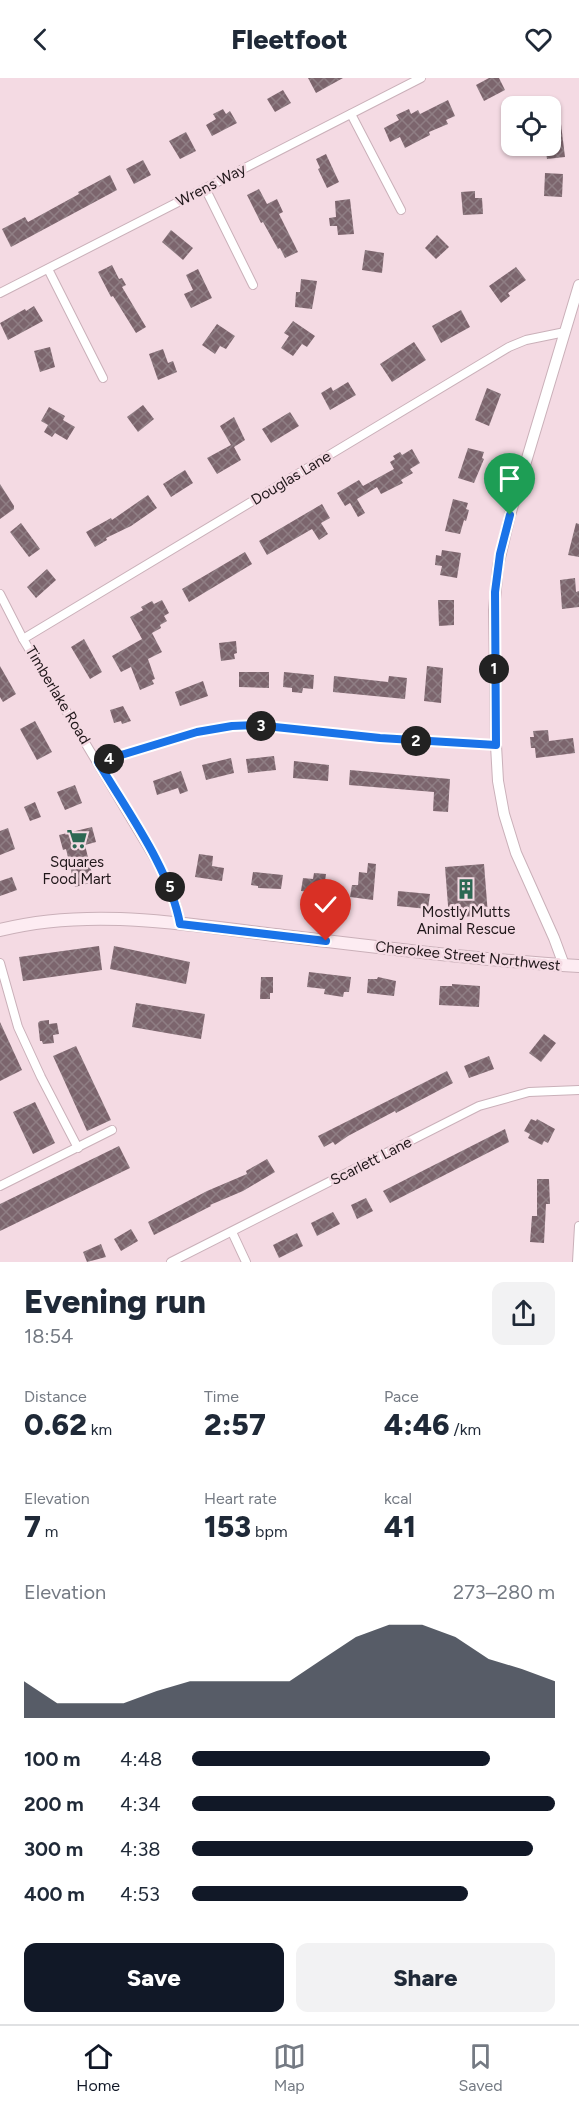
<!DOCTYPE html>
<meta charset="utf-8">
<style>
:root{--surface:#fff;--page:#f2f2f3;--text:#1f2937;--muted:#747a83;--line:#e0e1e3;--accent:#111827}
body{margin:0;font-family:Figtree,sans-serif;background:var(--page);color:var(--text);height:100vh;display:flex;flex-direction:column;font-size:22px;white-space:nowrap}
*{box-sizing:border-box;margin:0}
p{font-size:20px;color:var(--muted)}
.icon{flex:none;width:33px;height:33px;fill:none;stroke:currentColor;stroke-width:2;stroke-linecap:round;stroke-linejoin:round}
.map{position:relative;height:1184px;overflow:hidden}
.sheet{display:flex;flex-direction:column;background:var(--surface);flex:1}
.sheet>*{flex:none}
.fabs{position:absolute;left:501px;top:18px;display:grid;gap:12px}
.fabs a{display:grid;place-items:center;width:60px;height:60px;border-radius:12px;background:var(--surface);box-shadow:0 2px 4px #0004;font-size:30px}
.pin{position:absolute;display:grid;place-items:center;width:51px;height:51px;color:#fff;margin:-62px -26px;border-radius:50% 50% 50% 0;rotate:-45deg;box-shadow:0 0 6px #0007}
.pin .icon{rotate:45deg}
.km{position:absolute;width:30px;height:30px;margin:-15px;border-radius:50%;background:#222;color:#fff;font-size:16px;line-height:30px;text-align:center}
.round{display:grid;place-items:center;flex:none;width:63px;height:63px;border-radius:12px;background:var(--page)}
.overview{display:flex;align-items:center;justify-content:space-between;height:102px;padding:0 24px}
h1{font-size:33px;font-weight:800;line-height:45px}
.metrics{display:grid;grid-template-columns:repeat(3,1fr);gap:9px;height:102px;padding:6px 24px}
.metrics div{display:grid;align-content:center}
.metrics b{font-size:30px;font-weight:800}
.metrics small{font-size:16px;font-weight:400}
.metrics p{font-size:16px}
.chart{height:168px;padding:12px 24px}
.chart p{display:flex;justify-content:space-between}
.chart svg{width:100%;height:108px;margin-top:6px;fill:var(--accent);opacity:.7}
.primary-button{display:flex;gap:12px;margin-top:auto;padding:12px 24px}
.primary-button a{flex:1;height:69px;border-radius:12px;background:var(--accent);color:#fff;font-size:24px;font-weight:800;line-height:69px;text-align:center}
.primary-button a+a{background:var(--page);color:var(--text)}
ul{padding:0 24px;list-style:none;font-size:20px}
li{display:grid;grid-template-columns:96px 72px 1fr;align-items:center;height:45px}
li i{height:15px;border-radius:8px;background:var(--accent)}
header{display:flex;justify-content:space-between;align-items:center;height:78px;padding:0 24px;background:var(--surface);font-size:27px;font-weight:800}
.tab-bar{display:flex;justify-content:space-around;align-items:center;height:84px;border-top:2px solid var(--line);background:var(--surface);font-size:16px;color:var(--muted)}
.tab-bar a{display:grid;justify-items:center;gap:3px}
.tab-bar .on{color:var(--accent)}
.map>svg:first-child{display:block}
.building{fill:url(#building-cross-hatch)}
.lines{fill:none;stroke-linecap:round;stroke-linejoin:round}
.minor-casing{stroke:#cab0b9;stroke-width:10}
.tertiary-casing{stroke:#cab0b9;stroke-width:12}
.secondary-casing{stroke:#cab0b9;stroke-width:14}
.minor{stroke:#fff;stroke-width:8}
.tertiary{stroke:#fff;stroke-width:10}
.secondary{stroke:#fdecf2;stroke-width:12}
.route-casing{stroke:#fff;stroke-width:12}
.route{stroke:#1a73e8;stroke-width:8}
.labels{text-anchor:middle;stroke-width:5;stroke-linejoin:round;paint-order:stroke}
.street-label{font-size:15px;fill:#20171a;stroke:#f4dae3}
.poi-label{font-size:15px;fill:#20171a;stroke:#f4dae3}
</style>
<header><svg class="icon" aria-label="back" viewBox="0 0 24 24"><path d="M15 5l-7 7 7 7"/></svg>Fleetfoot<svg class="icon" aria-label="heart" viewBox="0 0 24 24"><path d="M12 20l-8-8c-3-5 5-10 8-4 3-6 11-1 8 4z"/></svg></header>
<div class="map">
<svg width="579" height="1184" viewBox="0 0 579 1184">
<defs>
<pattern id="building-cross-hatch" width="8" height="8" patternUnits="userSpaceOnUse" patternTransform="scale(1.5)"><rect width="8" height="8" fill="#7c656d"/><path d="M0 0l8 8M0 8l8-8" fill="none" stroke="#8f7e84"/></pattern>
</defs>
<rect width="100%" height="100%" fill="#f4dae3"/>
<g class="building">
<path d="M308 0H343L316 15Z"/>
<path d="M489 0H499L505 12 484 23 476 7Z"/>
<path d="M283 12 291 25 275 34 267 21Z"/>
<path d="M448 22 455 38 446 42 448 46 429 54 430 57 405 70 400 59 390 64 384 50 399 42 396 37 409 31 411 36 418 32 420 36Z"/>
<path d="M223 31 226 36 230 33 237 45 212 58 206 47 216 41 213 36Z"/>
<path d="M561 46 565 79 547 81 545 68H550V47Z"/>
<path d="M186 54 196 73 180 81 169 63Z"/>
<path d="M326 76 339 104 327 110 318 91 320 90 316 81Z"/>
<path d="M143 82 151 97 134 106 126 91Z"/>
<path d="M545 95 563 96 562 119 544 118Z"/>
<path d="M110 97 117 112 11 169 2 151 25 139 28 144 79 116 78 114Z"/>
<path d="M259 111 267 126 277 121 283 134 279 136 298 174 285 180 280 170 278 171 263 144 261 145 247 117Z"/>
<path d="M475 113V120H482L483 136 463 137 461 114Z"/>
<path d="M350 121 354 156 338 157 337 148H330L329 140 336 139 335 123Z"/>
<path d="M171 152 193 170 183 182 162 164Z"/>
<path d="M437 157 449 169 436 181 425 170Z"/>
<path d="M365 172 384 175 382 195 362 192Z"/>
<path d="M112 187 119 201 122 200 126 207 122 209 146 249 136 255 113 218 111 219 98 194Z"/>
<path d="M516 189 526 202 508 215 510 218 501 225 489 208Z"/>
<path d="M198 191 212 220 191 230 184 216 193 212 186 197Z"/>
<path d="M301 201 317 203 312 231 295 229 296 214H300Z"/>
<path d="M34 228 43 243 8 262 0 245 25 231 26 233Z"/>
<path d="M461 232 470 249 441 265 432 248Z"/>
<path d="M293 243 315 258 307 269 302 266 293 278 281 270 289 258 284 255Z"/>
<path d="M217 246 235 258 226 271 220 268 215 276 202 267Z"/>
<path d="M414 264 426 282 392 304 380 286Z"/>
<path d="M50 269 55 289 40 294 34 273Z"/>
<path d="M163 271 168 285 173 283 177 294 158 302 149 276Z"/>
<path d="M348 304 356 317 330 332 321 315 331 309 333 313Z"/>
<path d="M487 310 501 316 489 348 475 342Z"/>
<path d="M143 327 154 341 138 354 127 339Z"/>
<path d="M49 329 65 338 63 342 75 349 67 362 55 355 52 359 44 354 48 347 41 343Z"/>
<path d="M290 334 299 348 271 365 262 351Z"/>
<path d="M234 339 245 362 234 369 241 382 217 396 207 380 231 367 220 348Z"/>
<path d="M468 370 484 374 482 380 484 381 474 405 458 400Z"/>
<path d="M412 371 420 385 410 391 413 395 401 402 403 405 381 416 377 409 357 421 365 435 358 439 350 425 345 428 337 415 359 402 363 408 394 391 390 384 395 381 393 378 400 374 402 377Z"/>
<path d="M185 392 193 405 171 419 163 406Z"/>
<path d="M0 406 14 428V431L0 441Z"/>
<path d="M148 417 157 430 131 448 106 460 107 462 95 469 86 454 111 440 112 442Z"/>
<path d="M453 421 468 425 466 431 469 432 466 443 464 442 460 456 445 453Z"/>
<path d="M322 426 330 440 321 445 328 456 319 462 312 451 267 477 259 463Z"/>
<path d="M21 445 40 471 29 479 10 454Z"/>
<path d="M576 445 579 446V479L568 477Z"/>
<path d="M442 472 461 475 457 500 440 497 442 488 435 487 436 477 441 478Z"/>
<path d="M245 474 252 486 189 524 182 511Z"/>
<path d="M47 491 56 502 36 520 27 509Z"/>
<path d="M575 500 576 514 579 513V529L562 531 560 502Z"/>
<path d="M162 522 169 535 164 538 167 543 160 547 161 550 152 555 162 574 148 581 155 601 152 602 154 606 140 612 131 589 121 594 112 578 142 561 130 539 143 532 141 529 152 523 154 526Z"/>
<path d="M438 522H454V547L439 548Z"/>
<path d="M84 561 102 594 90 601 71 569Z"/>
<path d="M236 563 237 575 234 576 235 581 221 583 219 565Z"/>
<path d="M0 588 16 616 3 624 0 619Z"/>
<path d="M427 588 443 590 441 625 424 623Z"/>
<path d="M239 594H269V610L239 609Z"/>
<path d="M284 594 314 597 313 611 303 610 302 615 292 614V610L283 609Z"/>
<path d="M334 598 388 604 389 598 407 600 405 621 333 614Z"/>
<path d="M203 603 208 618 180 628 175 614Z"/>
<path d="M123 628 131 643 122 646 121 643 114 645 110 632Z"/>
<path d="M35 643 52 674 37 682 20 651Z"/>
<path d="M548 652 549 663 573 660 575 675 536 680 535 670H531L530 659H534L533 653Z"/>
<path d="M274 678 276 692 248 695 246 681Z"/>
<path d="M231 680 234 695 206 702 202 687Z"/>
<path d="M294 683 329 687 328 703 293 700Z"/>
<path d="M350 692 450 701 448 734 433 733 434 714 349 707Z"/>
<path d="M181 693 188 713 180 716 178 710 157 717 153 703Z"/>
<path d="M75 707 82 725 65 732 57 714Z"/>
<path d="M35 724 41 739 30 743 24 729Z"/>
<path d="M92 749 96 764 85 767 94 804 75 809 66 771 63 772 59 757Z"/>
<path d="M8 750 15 771 0 777V753Z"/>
<path d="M199 776 213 778 212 788 224 790 222 803 195 799Z"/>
<path d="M368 785 376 786 373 822 350 819 352 807H358L359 794 367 795Z"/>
<path d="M484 786 488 837 449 840 445 789Z"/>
<path d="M253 794 283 797 281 811 258 810V808L251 807Z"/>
<path d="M314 795 326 796 325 803 334 804 333 817 312 818V814L301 813 303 800 313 801Z"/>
<path d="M12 799 17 812 0 818V803Z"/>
<path d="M398 813 430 816 428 831 397 828Z"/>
<path d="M99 868 102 892 23 903 19 879Z"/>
<path d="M114 868 190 884 186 906 110 891Z"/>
<path d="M309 894 351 899 349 914H344L343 919 324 916 325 911 307 909Z"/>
<path d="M261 899H273V915H270V921H260Z"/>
<path d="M378 899 396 903 394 918 367 915 368 901H377Z"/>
<path d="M452 906 480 908 479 929 439 927 440 908H452Z"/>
<path d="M136 925 205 936 201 961 132 949Z"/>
<path d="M49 942V946L57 945 59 956 53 957 54 965 43 966 42 963H40L38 945 40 943Z"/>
<path d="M0 944 22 992 0 1003Z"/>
<path d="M544 956 556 965 541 984 529 975Z"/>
<path d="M76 968 111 1042 87 1053 53 978Z"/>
<path d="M489 978 494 991 469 1000 464 988Z"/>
<path d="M447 993 453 1005 396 1035 395 1033 348 1058 335 1067 333 1064 324 1069 318 1058Z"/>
<path d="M35 1024 55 1065 33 1076 13 1034Z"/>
<path d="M531 1041 536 1043 537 1041 555 1051 548 1065 544 1063 542 1067 528 1060 530 1056 524 1053Z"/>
<path d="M505 1051 509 1064 390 1125 383 1113Z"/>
<path d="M119 1068 130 1090 0 1153V1126Z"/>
<path d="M267 1081 275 1094 243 1113 210 1127 211 1128 154 1157 148 1144 207 1113 247 1096 246 1093Z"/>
<path d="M537 1101H549L550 1126H546L544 1165 530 1164 532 1138H537Z"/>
<path d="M366 1120 373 1133 357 1141 351 1127Z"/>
<path d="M333 1134 340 1146 317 1158 311 1145Z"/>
<path d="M131 1151 138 1163 121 1173 114 1161Z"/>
<path d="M297 1155 303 1168 279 1180 273 1167Z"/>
<path d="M101 1166 106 1179 87 1184 83 1174Z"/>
</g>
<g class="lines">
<g class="minor-casing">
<g id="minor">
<path d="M351 36 401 132"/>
<path d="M205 110 253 207"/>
<path d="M48 191 103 300"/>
<path d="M0 215 421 0"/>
<path d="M0 516 23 561 165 798 176 826 180 846"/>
<path d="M23 561 509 269 526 262 565 254"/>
<path d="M98 684 197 654 233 648 256 647 380 660 496 667"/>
<path d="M0 885 18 949 41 999 78 1070"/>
<path d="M0 1108 112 1052"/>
<path d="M232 1154 246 1184"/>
<path d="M171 1184 479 1028 529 1014 579 1012"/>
<path d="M577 1184 579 1148"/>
</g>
</g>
<g class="tertiary-casing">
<path id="tertiary" d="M564 887 554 860 516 775 504 736 498 703 496 667 494 532 498 488 510 437 579 207"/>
</g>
<g class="secondary-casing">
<path id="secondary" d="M0 852C88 830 178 845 267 856 371 868 475 882 579 888"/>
</g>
<use href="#minor" class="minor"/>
<use href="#tertiary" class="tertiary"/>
<use href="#secondary" class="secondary"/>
</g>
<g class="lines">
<g class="route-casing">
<path id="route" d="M326 863 180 846C170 791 127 733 98 684L197 654 232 648 256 647 380 660 496 667 495 514 500 476 510 437"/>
</g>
<use href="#route" class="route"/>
</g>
<defs>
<g id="supermarket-bare" transform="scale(1.62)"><path d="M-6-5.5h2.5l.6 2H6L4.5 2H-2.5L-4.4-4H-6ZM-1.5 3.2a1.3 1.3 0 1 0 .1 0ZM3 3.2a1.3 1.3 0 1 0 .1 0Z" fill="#2c6853" stroke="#f4dae3" stroke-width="2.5" paint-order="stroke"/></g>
<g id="building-bare" transform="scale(1.62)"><path d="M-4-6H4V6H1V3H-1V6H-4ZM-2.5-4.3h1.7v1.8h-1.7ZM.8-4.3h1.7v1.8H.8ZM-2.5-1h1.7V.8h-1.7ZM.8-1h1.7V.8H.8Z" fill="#2c6853" stroke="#f4dae3" stroke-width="2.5" paint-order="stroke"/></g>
</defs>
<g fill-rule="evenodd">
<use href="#supermarket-bare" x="77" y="761"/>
<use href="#building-bare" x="466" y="811"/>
</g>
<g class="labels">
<g class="street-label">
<text transform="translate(211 107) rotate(-27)" y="5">Wrens Way</text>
<text transform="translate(291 400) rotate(-31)" y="5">Douglas Lane</text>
<text transform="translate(58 617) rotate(59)" y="5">Timberlake Road</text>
<text transform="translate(468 878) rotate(6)" y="5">Cherokee Street Northwest</text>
<text transform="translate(371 1083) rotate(-27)" y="5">Scarlett Lane</text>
</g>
<g class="poi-label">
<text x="77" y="789">Squares<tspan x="77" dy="17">Food Mart</tspan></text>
<text x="466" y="839">Mostly Mutts<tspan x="466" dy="17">Animal Rescue</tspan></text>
</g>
</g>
</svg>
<div class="fabs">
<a><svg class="icon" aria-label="locate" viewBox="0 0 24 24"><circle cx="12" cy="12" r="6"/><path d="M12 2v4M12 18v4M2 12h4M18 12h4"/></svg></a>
</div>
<div class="pin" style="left:510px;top:437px;background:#1e9e55"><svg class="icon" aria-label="arrive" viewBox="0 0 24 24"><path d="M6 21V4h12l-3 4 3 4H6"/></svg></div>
<div class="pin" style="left:326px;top:863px;background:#d93025"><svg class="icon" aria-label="check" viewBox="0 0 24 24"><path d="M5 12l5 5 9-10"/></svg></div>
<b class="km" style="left:494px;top:591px">1</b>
<b class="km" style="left:416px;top:663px">2</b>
<b class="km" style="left:261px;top:648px">3</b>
<b class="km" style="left:109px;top:681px">4</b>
<b class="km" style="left:170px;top:809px">5</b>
</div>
<section class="sheet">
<div class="overview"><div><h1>Evening run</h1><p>18:54</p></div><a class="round"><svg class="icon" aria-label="share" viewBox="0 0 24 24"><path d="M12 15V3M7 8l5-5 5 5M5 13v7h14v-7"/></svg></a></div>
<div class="metrics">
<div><p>Distance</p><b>0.62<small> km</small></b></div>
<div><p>Time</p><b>2:57</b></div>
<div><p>Pace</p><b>4:46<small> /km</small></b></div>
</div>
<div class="metrics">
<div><p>Elevation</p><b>7<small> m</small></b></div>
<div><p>Heart rate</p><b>153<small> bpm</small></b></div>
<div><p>kcal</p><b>41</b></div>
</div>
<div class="chart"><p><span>Elevation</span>273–280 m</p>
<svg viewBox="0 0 160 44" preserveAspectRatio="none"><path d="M0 44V29L10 38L20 38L30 38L40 33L50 29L60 29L70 29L80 29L90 20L100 11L110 6L120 6L130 11L140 20L150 24L160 29V44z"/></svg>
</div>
<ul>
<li><b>100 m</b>4:48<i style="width:82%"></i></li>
<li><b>200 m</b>4:34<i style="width:100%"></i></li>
<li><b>300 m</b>4:38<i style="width:94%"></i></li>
<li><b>400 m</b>4:53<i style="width:76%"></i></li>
</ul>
<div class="primary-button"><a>Save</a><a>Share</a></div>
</section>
<nav class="tab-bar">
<a class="on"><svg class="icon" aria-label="home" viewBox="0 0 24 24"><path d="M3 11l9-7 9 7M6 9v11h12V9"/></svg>Home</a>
<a><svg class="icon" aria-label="map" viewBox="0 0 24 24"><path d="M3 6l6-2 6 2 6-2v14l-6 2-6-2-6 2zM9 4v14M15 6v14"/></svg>Map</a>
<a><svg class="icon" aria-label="saved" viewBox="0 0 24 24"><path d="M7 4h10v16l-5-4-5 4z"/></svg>Saved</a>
</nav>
